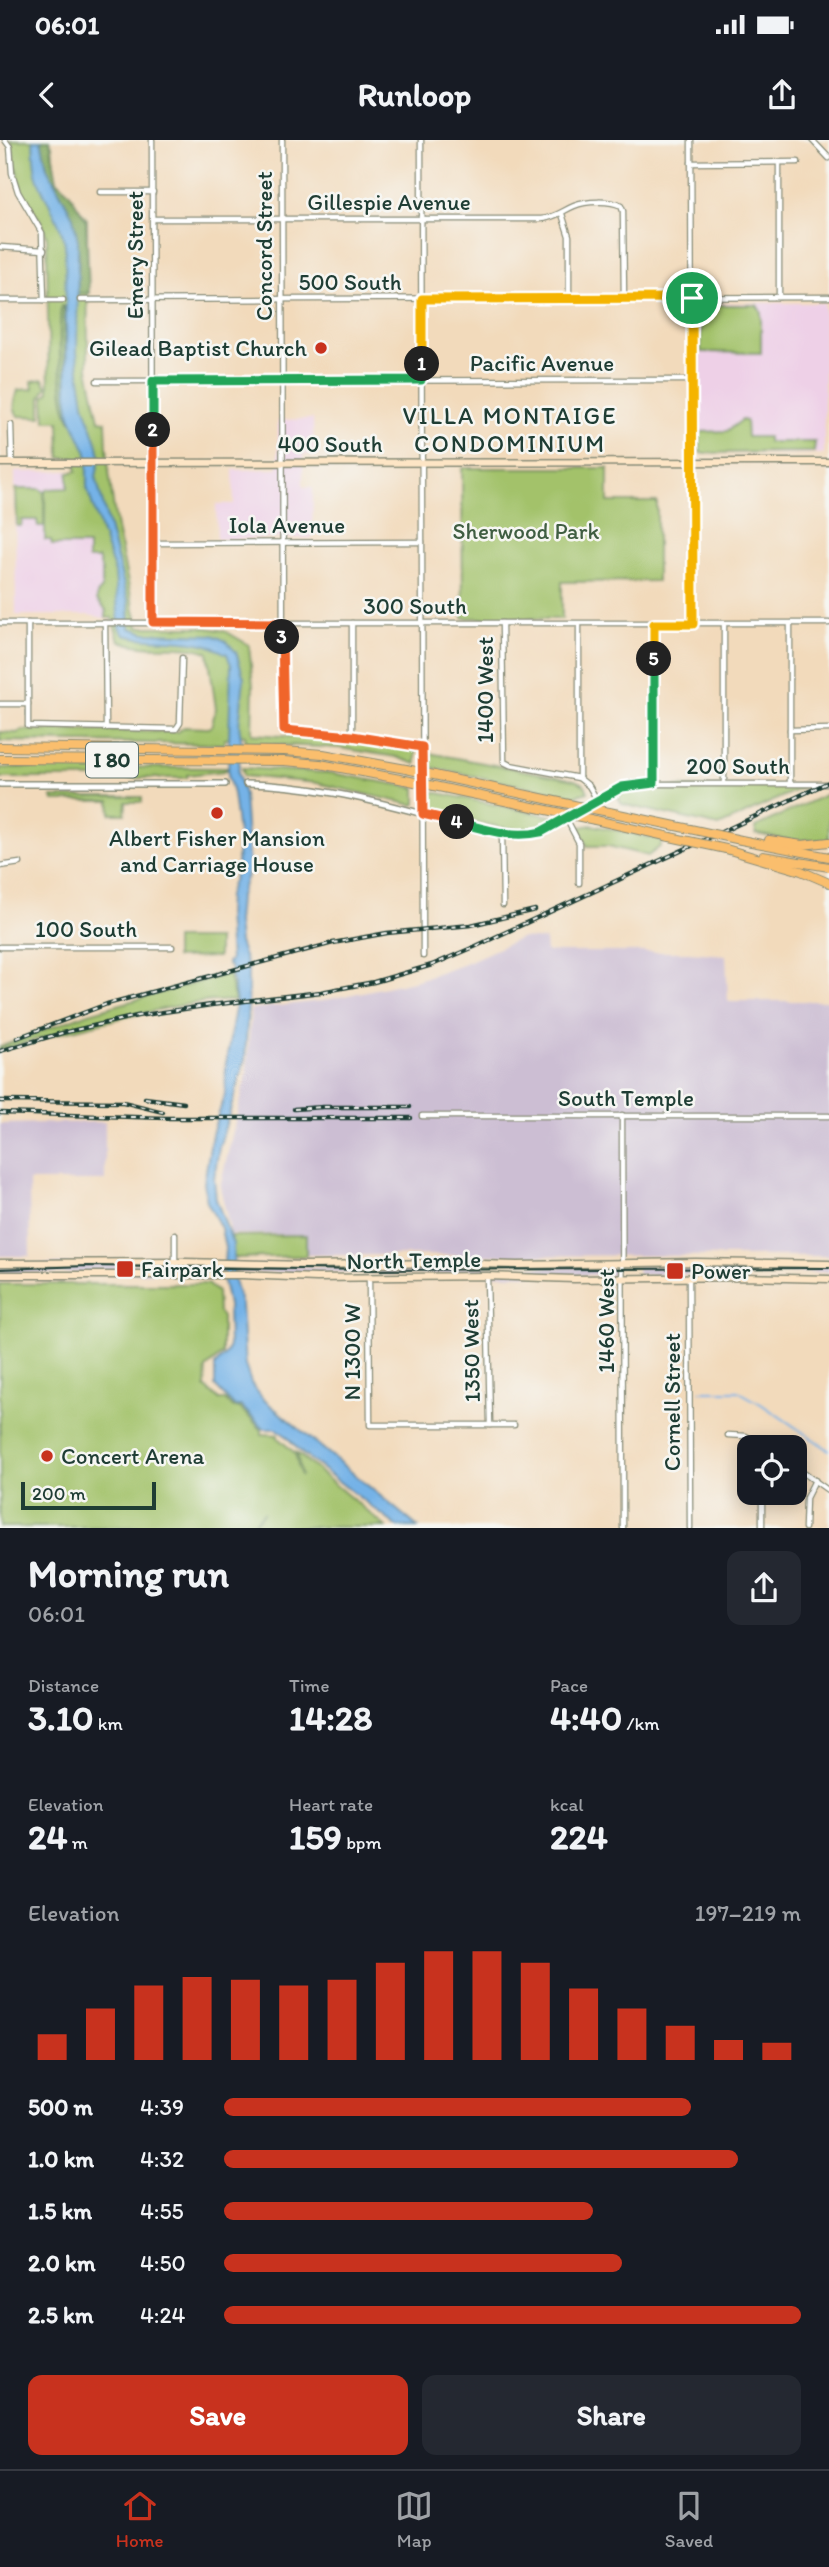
<!DOCTYPE html>
<meta charset="utf-8">
<style>
:root{--surface:#171b24;--page:#242831;--text:#f1f3f6;--muted:#9ea1a6;--line:#363941;--accent:#c8321e}
body{margin:0;font-family:Itim,sans-serif;background:var(--page);color:var(--text);height:100vh;display:flex;flex-direction:column;font-size:26px;white-space:nowrap}
*{box-sizing:border-box;margin:0}
p{font-size:23px;color:var(--muted)}
.icon{flex:none;width:38px;height:38px;fill:none;stroke:currentColor;stroke-width:2;stroke-linecap:round;stroke-linejoin:round}
.map{position:relative;height:1388px;overflow:hidden}
.panel{display:flex;flex-direction:column;background:var(--surface);flex:1}
.panel>*{flex:none}
.fabs{position:absolute;left:737px;top:1295px;display:grid;gap:14px}
.fabs a{display:grid;place-items:center;width:70px;height:70px;border-radius:14px;background:var(--surface);box-shadow:0 4px 18px #0003;font-size:35px}
.scale{position:absolute;left:21px;bottom:18px;width:135px;box-sizing:border-box;padding-left:7px;border:4px solid #1f3d34;border-top:0;font-size:19px;line-height:24px;white-space:nowrap;color:#1f3d34;-webkit-text-stroke:5px #f6f6f2;paint-order:stroke}
.pin{position:absolute;display:grid;place-items:center;width:60px;height:60px;color:#fff;margin:-30px;border:4px solid #fff;border-radius:50%;box-shadow:0 2px 7px #0007}
.km{position:absolute;width:35px;height:35px;margin:-18px;border-radius:50%;background:#222;color:#fff;font-size:19px;line-height:35px;text-align:center}
.round{display:grid;place-items:center;flex:none;width:74px;height:74px;border-radius:14px;background:var(--page)}
.headline{display:flex;align-items:center;justify-content:space-between;height:119px;padding:0 28px}
h1{font-size:38px;font-weight:700;line-height:52px}
.stats{display:grid;grid-template-columns:repeat(3,1fr);gap:10px;height:119px;padding:7px 28px}
.stats div{display:grid;align-content:center}
.stats b{font-size:35px;font-weight:700}
.stats small{font-size:19px;font-weight:400}
.stats p{font-size:19px}
.chart{height:196px;padding:14px 28px}
.chart p{display:flex;justify-content:space-between}
.chart svg{width:100%;height:126px;margin-top:7px;stroke:var(--accent);stroke-width:6}
.action{display:flex;gap:14px;margin-top:auto;padding:14px 28px}
.action a{flex:1;height:80px;border-radius:14px;background:var(--accent);color:#fff;font-size:28px;font-weight:700;line-height:80px;text-align:center}
.action a+a{background:var(--page);color:var(--text)}
ul{padding:0 28px;list-style:none;font-size:23px}
li{display:grid;grid-template-columns:112px 84px 1fr;align-items:center;height:52px}
li i{height:18px;border-radius:9px;background:var(--accent)}
.status{display:flex;justify-content:space-between;align-items:center;height:49px;padding:0 35px;background:var(--surface);direction:ltr}
.status svg{height:19px;fill:currentColor}
header{display:flex;justify-content:space-between;align-items:center;height:91px;padding:0 28px;background:var(--surface);font-size:32px;font-weight:700}
.tab-bar{display:flex;justify-content:space-around;align-items:center;height:98px;border-top:2px solid var(--line);background:var(--surface);font-size:19px;color:var(--muted)}
.tab-bar a{display:grid;justify-items:center;gap:4px}
.tab-bar .on{color:var(--accent)}
.map>svg:first-child{display:block}
.built{fill:#eed0e7}
.industrial{fill:#ccbed3}
.green{fill:#a3c26a;stroke:#61804f;stroke-width:2}
.forest{fill:#82a85e;stroke:#507249;stroke-width:2}
.water{fill:#74b2e7;stroke:#4a788e;stroke-width:2}
.lines{fill:none;stroke-linecap:round;stroke-linejoin:round}
.stream{stroke:#74b2e7;stroke-width:2}
.minor-casing{stroke:#888c78;stroke-width:7}
.tertiary-casing{stroke:#888c78;stroke-width:8}
.secondary-casing{stroke:#888c78;stroke-width:9}
.motorway-casing{stroke:#888c78;stroke-width:10}
.minor{stroke:#fff;stroke-width:4.5}
.tertiary{stroke:#fff;stroke-width:5}
.secondary{stroke:#fde5c5;stroke-width:6}
.motorway{stroke:#fabe6d;stroke-width:8}
.tram{stroke:#1f3d34;stroke-width:2}
.rail-casing{stroke:#1f3d34;stroke-width:4.5}
.rail{stroke:#f6f6f2;stroke-width:2;stroke-dasharray:5;stroke-linecap:butt}
.motorway-bridge-casing{stroke:#888c78;stroke-width:10;stroke-linecap:butt}
.motorway-bridge{stroke:#fabe6d;stroke-width:8}
.split-1-casing{stroke:#fff;stroke-width:14}
.split-2-casing{stroke:#fff;stroke-width:14}
.split-3-casing{stroke:#fff;stroke-width:14}
.split-4-casing{stroke:#fff;stroke-width:14}
.split-5-casing{stroke:#fff;stroke-width:14}
.split-6-casing{stroke:#fff;stroke-width:14}
.split-1{stroke:#f5b400;stroke-width:9}
.split-2{stroke:#22a559;stroke-width:9}
.split-3{stroke:#f0652b;stroke-width:9}
.split-4{stroke:#f0652b;stroke-width:9}
.split-5{stroke:#22a559;stroke-width:9}
.split-6{stroke:#f5b400;stroke-width:9}
.poi-dot{fill:#c8321e;stroke:#f6f6f2;stroke-width:2.5}
.labels{text-anchor:middle;stroke-width:5;stroke-linejoin:round;paint-order:stroke}
.shield{fill:#f6f6f2;stroke:#60746d;stroke-width:2}
.shield-label{font-size:21px;font-weight:bold;fill:#1f3d34}
.street-label{font-size:23px;fill:#1f3d34;stroke:#f6f6f2}
.poi-label{font-size:23px;fill:#1f3d34;stroke:#f6f6f2;text-anchor:start}
.park-label{font-size:23px;fill:#405e42;stroke:#f6f6f2}
.neighbourhood-label{font-size:24px;letter-spacing:2px;fill:#1f3d34;stroke:#f6f6f2}
</style>
<div class="status"><b>06:01</b><svg viewBox="0 0 49 12"><path d="M0 12V9h3v3zM5 12V6h3v6zM10 12V3h3v9zM15 12V0h3v12zM26 1h20v11H26zM47 4h2v5h-2z"/></svg></div>
<header><svg class="icon" aria-label="back" viewBox="0 0 24 24"><path d="M15 5l-7 7 7 7"/></svg>Runloop<svg class="icon" aria-label="share" viewBox="0 0 24 24"><path d="M12 15V3M7 8l5-5 5 5M5 13v7h14v-7"/></svg></header>
<div class="map">
<svg width="829" height="1388" viewBox="0 0 829 1388">
<rect width="100%" height="100%" fill="#f6f6f2"/>
<filter id="ink" filterUnits="userSpaceOnUse"><feTurbulence type="fractalNoise" baseFrequency=".0143" numOctaves="2"/><feDisplacementMap in="SourceGraphic" scale="14" xChannelSelector="R" yChannelSelector="G"/><feConvolveMatrix kernelMatrix="1 2 1 2 8 2 1 2 1" color-interpolation-filters="sRGB"/></filter>
<filter id="wash" filterUnits="userSpaceOnUse"><feTurbulence type="fractalNoise" baseFrequency=".00686" numOctaves="4" result="noise"/><feDisplacementMap in="SourceGraphic" scale="28" xChannelSelector="R" yChannelSelector="G"/><feGaussianBlur stdDeviation="1.57" result="paint"/><feColorMatrix in="noise" values="0 0 0 0 0 0 0 0 0 0 0 0 0 0 0 0 0 1.4 0 .05"/><feComposite in="paint" operator="in"/></filter>
<g filter="url(#wash)">
<rect width="100%" height="100%" fill="#f2dabb"/>
<g class="built">
<rect x="699" y="163" width="125" height="151"/>
<path d="M313 279 314 314 303 315V347H313L312 398 217 399 216 364H234L233 330 278 329V280Z"/>
<path d="M77 331 89 363 112 480 89 475H16L15 332Z"/>
</g>
<g class="industrial">
<path d="M521 798 545 800 546 812H689L726 815 728 861H829V1116L305 1115 306 1094H231L220 1047 247 931 251 869 321 861 418 840 470 821Z"/>
<path d="M105 982V1041H29L30 1116H0V984Z"/>
<path d="M43 1124H162V1133H0V1127Z"/>
<path d="M187 1124 358 1128V1132L186 1133Z"/>
<path d="M829 1126V1132L638 1135 637 1127Z"/>
<path d="M614 1127V1135L379 1134V1129L384 1128Z"/>
</g>
<g class="green">
<path d="M11 0H48L52 5 55 36 58 43 87 79 88 229 99 280 106 281C107 351 122 418 138 487H202L225 491 249 505 253 546 252 594 343 600 416 611V624L396 617 340 608 246 603 245 595 225 599 224 604 0 601V592L17 593 22 590 177 592 184 587 208 588 211 587 216 569 208 512C180 501 146 513 119 500L112 478H106V470L97 460V454L102 449V432L98 417V419H88V405H52L51 400H45V352L48 349 68 348V333L77 331 74 318H60L59 281H45L44 256 49 253 47 98 43 85 21 50Z"/>
<path d="M701 165H757L761 172V213L701 212Z"/>
<path d="M43 239 47 247 41 257V277L18 276C11 268 16 259 18 250L33 249 32 241Z"/>
<path d="M742 280 746 281 747 297H768V302H815L814 312 700 313V292L727 291Z"/>
<path d="M462 328H608V362H657V441L562 442V479L463 478Z"/>
<path d="M16 349H40L44 352V386H38L37 380H22L21 386H17Z"/>
<path d="M429 613 575 640 585 645 588 652 574 656 429 627Z"/>
<path d="M50 627 228 628 224 631 187 635V638H0V628Z"/>
<path d="M242 628 331 633 416 648V664L413 665 317 643 244 636Z"/>
<path d="M637 647H803L719 686 622 664 618 657 628 649Z"/>
<path d="M429 651 554 677C530 704 460 677 430 669Z"/>
<path d="M829 653V700H788L756 694 755 687Z"/>
<path d="M52 657H142V662H126L125 674H111L110 661H53Z"/>
<path d="M592 685 661 700V706L648 716 608 706H587L580 687Z"/>
<path d="M175 799H218V817L175 818Z"/>
<path d="M228 834 235 861C205 859 173 867 143 873 95 884 48 895 0 910V907L89 873Z"/>
<path d="M306 1095V1116L234 1118 231 1096Z"/>
<path d="M0 1144H207L217 1152 218 1172 222 1177V1214L206 1228 205 1247 219 1260H225L233 1268H240L262 1290V1294L278 1295V1298L295 1313 301 1337 297 1313 386 1387H251L264 1372 249 1387H0Z"/>
</g>
<g class="forest">
<path d="M41 0H50L57 41 69 52 86 80 89 153H77L79 116 73 77 47 28Z"/>
<path d="M61 166H64L67 254 71 280C58 265 59 189 61 166Z"/>
</g>
<path class="water" d="M33 0H41L47 28 73 77 78 101 77 212 79 231 84 264 98 306 100 316 96 337 129 464 130 488 145 493 213 495 226 501 236 512 244 538 239 585 242 604 238 632 244 655 249 729 239 759 237 782 239 802 248 829V866L245 920 219 1008 214 1038 216 1059 233 1104 234 1140 241 1166 245 1225 251 1243 263 1259 418 1387H398L303 1314 285 1295 276 1289H264L241 1266H234L215 1246V1225L225 1215 229 1206 228 1165 223 1141 225 1108 221 1088 207 1062 204 1043 212 994 225 954 226 923 236 862 230 826 227 825V822L230 821 227 774 228 755 237 729 238 694 233 654 228 636 231 525 227 514C220 511 214 507 207 505 180 497 152 503 124 495L119 487 115 433 87 348V313L70 276 67 254 65 104C60 80 47 62 38 40 33 27 34 14 33 0Z"/>
<g class="lines">
<path class="stream" d="M700 1251H738L761 1264 829 1310"/>
</g>
</g>
<g filter="url(#ink)">
<g class="lines">
<g class="minor-casing">
<g id="minor">
<path d="M5 0 10 7 12 33 18 52 42 93 44 160"/>
<path d="M152 0 153 482"/>
<path d="M282 0 283 589 290 592 352 596 422 607"/>
<path d="M421 0 423 816"/>
<path d="M691 0 693 484"/>
<path d="M812 0 829 18"/>
<path d="M779 22V157"/>
<path d="M691 23 798 22"/>
<path d="M100 52H153"/>
<path d="M562 74 569 96V159"/>
<path d="M153 79H541C555 78 562 71 574 66 586 61 610 60 621 66L623 71 624 159"/>
<path d="M0 107 44 110"/>
<path d="M0 160H63"/>
<path d="M80 160 829 157"/>
<path d="M97 241 692 240"/>
<path d="M11 285 12 323"/>
<path d="M153 403 422 402"/>
<path d="M0 483H829"/>
<path d="M28 483V586L176 589 180 583 182 518"/>
<path d="M105 483 106 588"/>
<path d="M502 483 504 622 510 625 579 638 589 646 597 660"/>
<path d="M654 484V644"/>
<path d="M724 484V643"/>
<path d="M790 484V643"/>
<path d="M579 485V638"/>
<path d="M0 564H28"/>
<path d="M790 590 829 589"/>
<path d="M352 596V483"/>
<path d="M423 674C451 680 514 703 540 693 572 681 598 652 632 644H829"/>
<path d="M566 678 579 703V743"/>
<path d="M502 693 503 765"/>
<path d="M0 726 20 723"/>
<path d="M0 807H172"/>
<path d="M622 975 623 1388"/>
<path d="M422 976H829"/>
<path d="M175 1135V1094"/>
<path d="M487 1136 490 1285"/>
<path d="M369 1138 370 1285H514"/>
<path d="M689 1138 690 1388"/>
<path d="M728 1295 746 1296 766 1307"/>
<path d="M794 1326 829 1351"/>
<path d="M762 1388V1353"/>
<path d="M805 1388 806 1358 815 1340"/>
</g>
</g>
<g class="tertiary-casing">
<g id="tertiary">
<path d="M0 644H225"/>
<path d="M246 644C307 645 364 658 423 674"/>
</g>
</g>
<g class="secondary-casing">
<g id="secondary">
<path d="M0 323 829 322"/>
<path d="M0 1123 185 1122 306 1125 444 1123 517 1125 696 1122 829 1124"/>
<path d="M0 1135H242L317 1138 487 1136 574 1139 743 1137 829 1139"/>
</g>
</g>
<g class="motorway-casing">
<g id="motorway">
<path d="M0 607 284 611 323 614 406 629"/>
<path d="M0 619 284 621 320 624 405 640"/>
<path d="M434 635 583 667"/>
<path d="M434 646 547 670"/>
<path d="M609 672 690 689"/>
<path d="M595 680 670 697"/>
<path d="M741 700 829 717"/>
<path d="M769 700 802 705 829 702"/>
<path d="M726 709 801 731 829 743"/>
<path d="M763 716 829 727"/>
</g>
</g>
<use href="#minor" class="minor"/>
<use href="#tertiary" class="tertiary"/>
<use href="#secondary" class="secondary"/>
<use href="#motorway" class="motorway"/>
<path class="tram" d="M0 1129 88 1126 369 1130 829 1128"/>
<g class="rail-casing">
<g id="rail">
<path d="M17 898 107 864 333 803 387 793 471 785 535 770"/>
<path d="M0 911 62 893 137 876 211 865 321 852 374 842 432 825 474 807 829 642"/>
<path d="M145 958 184 963"/>
<path d="M0 961 123 962 163 972"/>
<path d="M294 969 323 967H410"/>
<path d="M0 973 166 978H411"/>
</g>
</g>
<use href="#rail" class="rail"/>
<g class="motorway-bridge-casing">
<g id="motorway-bridge">
<path d="M406 629 434 635"/>
<path d="M405 640 434 646"/>
<path d="M583 667 609 672"/>
<path d="M547 670 595 680"/>
<path d="M690 689 741 700"/>
<path d="M670 697 726 709"/>
</g>
</g>
<use href="#motorway-bridge" class="motorway-bridge"/>
</g>
</g>
<g class="lines" filter="url(#ink)">
<g class="split-1-casing">
<path id="split-1" d="M422 224V159L692 158"/>
</g>
<g class="split-2-casing">
<path id="split-2" d="M153 290V241L421 240 422 224"/>
</g>
<g class="split-3-casing">
<path id="split-3" d="M153 290V482L282 483V497"/>
</g>
<g class="split-4-casing">
<path id="split-4" d="M282 497 284 590 352 596 422 607 423 674 457 682"/>
</g>
<g class="split-5-casing">
<path id="split-5" d="M457 682C485 689 513 699 541 692L622 647 654 643V519"/>
</g>
<g class="split-6-casing">
<path id="split-6" d="M654 519V484H693L692 158"/>
</g>
<use href="#split-1" class="split-1"/>
<use href="#split-2" class="split-2"/>
<use href="#split-3" class="split-3"/>
<use href="#split-4" class="split-4"/>
<use href="#split-5" class="split-5"/>
<use href="#split-6" class="split-6"/>
</g>
<g class="poi-dot">
<circle cx="321" cy="208" r="7"/>
<circle cx="217" cy="673" r="7"/>
<rect x="116" y="1120" width="18" height="18" rx="3.5"/>
<rect x="666" y="1122" width="18" height="18" rx="3.5"/>
<circle cx="47" cy="1316" r="7"/>
</g>
<g class="labels">
<rect class="shield" x="86" y="602.5" width="52" height="35" rx="5"/>
<g class="shield-label">
<text x="112" y="627">I 80</text>
</g>
<g class="street-label">
<text x="389" y="70">Gillespie Avenue</text>
<text transform="translate(264 106) rotate(-90)" y="8">Concord Street</text>
<text transform="translate(135 115) rotate(-90)" y="8">Emery Street</text>
<text x="350" y="150">500 South</text>
<text x="542" y="231">Pacific Avenue</text>
<text x="330" y="312">400 South</text>
<text x="287" y="393">Iola Avenue</text>
<text x="415" y="474">300 South</text>
<text transform="translate(485 550) rotate(-90)" y="8">1400 West</text>
<text x="738" y="634">200 South</text>
<text x="86" y="797">100 South</text>
<text x="626" y="966">South Temple</text>
<text transform="translate(414 1120) rotate(-1)" y="8">North Temple</text>
<text transform="translate(606 1181) rotate(-90)" y="8">1460 West</text>
<text transform="translate(471 1211) rotate(-91)" y="8">1350 West</text>
<text transform="translate(352 1212) rotate(-90)" y="8">N 1300 W</text>
<text transform="translate(672 1262) rotate(-90)" y="8">Cornell Street</text>
</g>
<g class="poi-label">
<text x="307" y="216" text-anchor="end">Gilead Baptist Church</text>
<text x="217" y="706" text-anchor="middle">Albert Fisher Mansion<tspan x="217" dy="26">and Carriage House</tspan></text>
<text x="141" y="1137">Fairpark</text>
<text x="691" y="1139">Power</text>
<text x="61" y="1324">Concert Arena</text>
</g>
<g class="park-label">
<text x="526" y="399">Sherwood Park</text>
</g>
<g class="neighbourhood-label">
<text x="510" y="284">VILLA MONTAIGE<tspan x="510" dy="28">CONDOMINIUM</tspan></text>
</g>
</g>
</svg>
<div class="fabs">
<a><svg class="icon" aria-label="locate" viewBox="0 0 24 24"><circle cx="12" cy="12" r="6"/><path d="M12 2v4M12 18v4M2 12h4M18 12h4"/></svg></a>
</div>
<div class="scale">200 m</div>
<div class="pin" style="left:692px;top:158px;background:#1e9e55"><svg class="icon" aria-label="arrive" viewBox="0 0 24 24"><path d="M6 21V4h12l-3 4 3 4H6"/></svg></div>
<b class="km" style="left:422px;top:224px">1</b>
<b class="km" style="left:153px;top:290px">2</b>
<b class="km" style="left:282px;top:497px">3</b>
<b class="km" style="left:457px;top:682px">4</b>
<b class="km" style="left:654px;top:519px">5</b>
</div>
<section class="panel">
<div class="headline"><div><h1>Morning run</h1><p>06:01</p></div><a class="round"><svg class="icon" aria-label="share" viewBox="0 0 24 24"><path d="M12 15V3M7 8l5-5 5 5M5 13v7h14v-7"/></svg></a></div>
<div class="stats">
<div><p>Distance</p><b>3.10<small> km</small></b></div>
<div><p>Time</p><b>14:28</b></div>
<div><p>Pace</p><b>4:40<small> /km</small></b></div>
</div>
<div class="stats">
<div><p>Elevation</p><b>24<small> m</small></b></div>
<div><p>Heart rate</p><b>159<small> bpm</small></b></div>
<div><p>kcal</p><b>224</b></div>
</div>
<div class="chart"><p><span>Elevation</span>197–219 m</p>
<svg viewBox="0 0 160 44" preserveAspectRatio="none"><path d="M5 44V35M15 44V26M25 44V18M35 44V15M45 44V16M55 44V18M65 44V16M75 44V10M85 44V6M95 44V6M105 44V10M115 44V19M125 44V26M135 44V32M145 44V37M155 44V38"/></svg>
</div>
<ul>
<li><b>500 m</b>4:39<i style="width:81%"></i></li>
<li><b>1.0 km</b>4:32<i style="width:89%"></i></li>
<li><b>1.5 km</b>4:55<i style="width:64%"></i></li>
<li><b>2.0 km</b>4:50<i style="width:69%"></i></li>
<li><b>2.5 km</b>4:24<i style="width:100%"></i></li>
</ul>
<div class="action"><a>Save</a><a>Share</a></div>
</section>
<nav class="tab-bar">
<a class="on"><svg class="icon" aria-label="home" viewBox="0 0 24 24"><path d="M3 11l9-7 9 7M6 9v11h12V9"/></svg>Home</a>
<a><svg class="icon" aria-label="map" viewBox="0 0 24 24"><path d="M3 6l6-2 6 2 6-2v14l-6 2-6-2-6 2zM9 4v14M15 6v14"/></svg>Map</a>
<a><svg class="icon" aria-label="saved" viewBox="0 0 24 24"><path d="M7 4h10v16l-5-4-5 4z"/></svg>Saved</a>
</nav>
